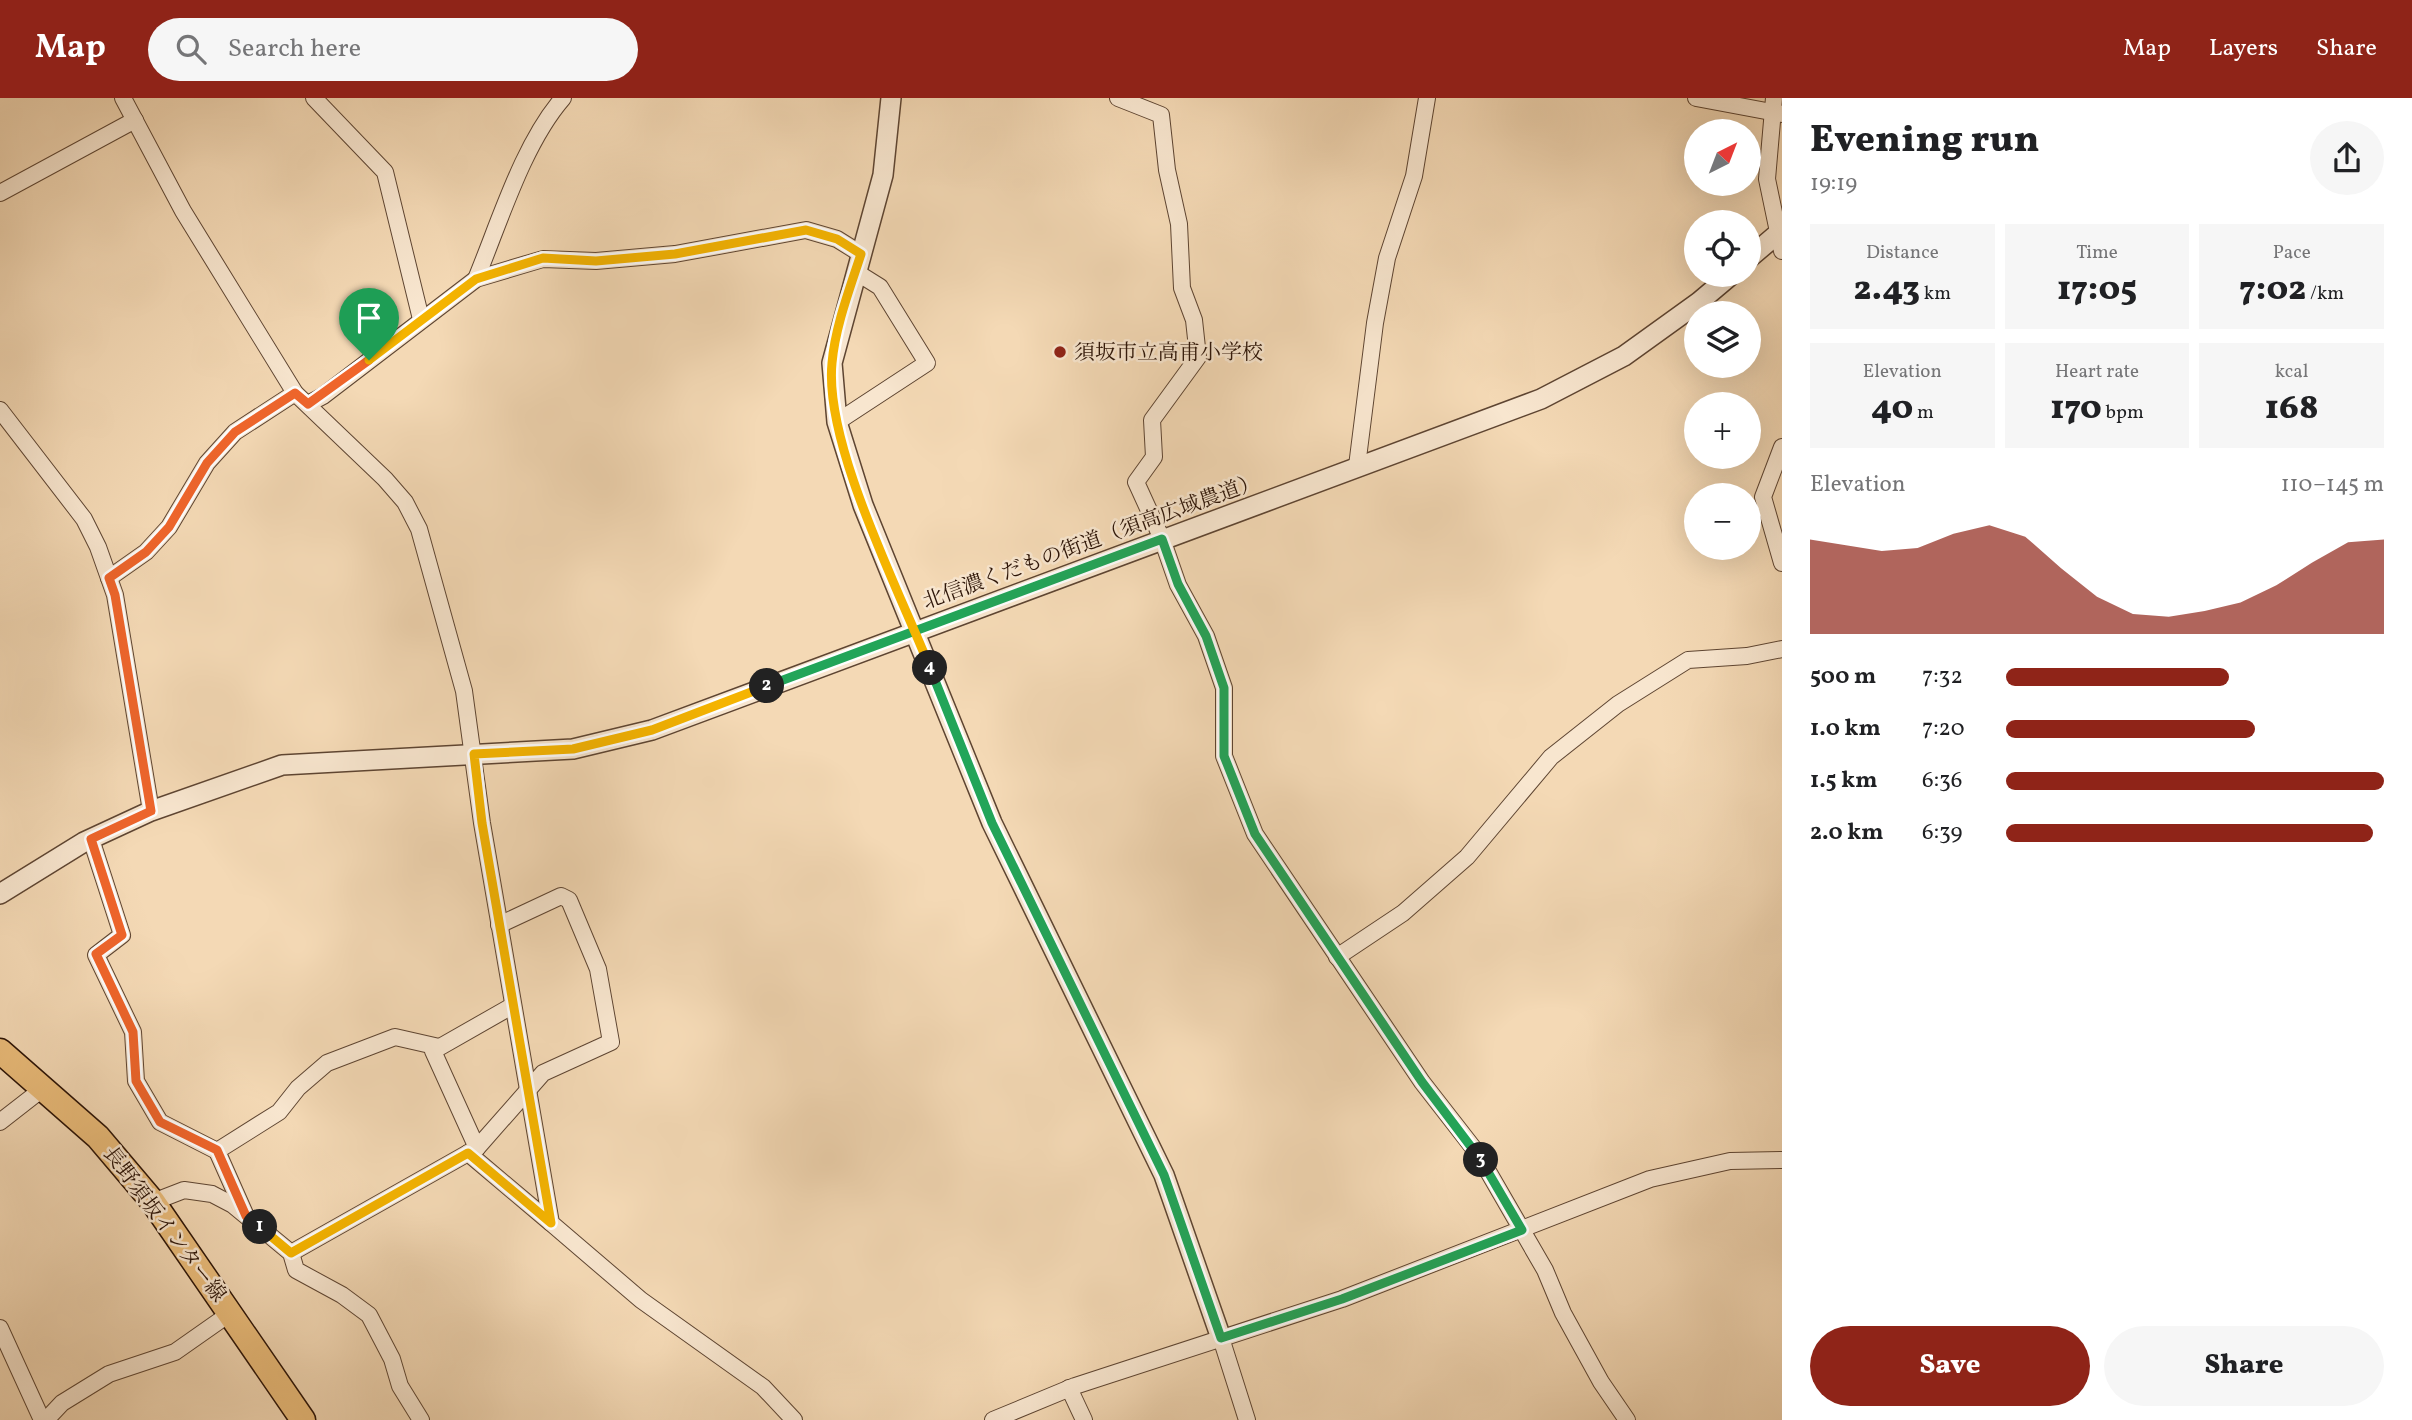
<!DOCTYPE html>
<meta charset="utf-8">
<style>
:root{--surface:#fff;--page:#f6f6f6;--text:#202124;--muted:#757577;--accent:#8f2418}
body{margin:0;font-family:Vollkorn,"Noto Serif JP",serif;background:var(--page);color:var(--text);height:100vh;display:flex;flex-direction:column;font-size:26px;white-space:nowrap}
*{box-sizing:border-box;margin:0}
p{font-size:23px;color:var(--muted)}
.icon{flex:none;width:38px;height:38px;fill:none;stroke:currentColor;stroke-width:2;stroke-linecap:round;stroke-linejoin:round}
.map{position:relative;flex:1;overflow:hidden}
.drawer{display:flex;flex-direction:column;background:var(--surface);width:630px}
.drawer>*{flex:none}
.needle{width:46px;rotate:42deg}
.controls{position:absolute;left:1684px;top:21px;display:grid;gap:14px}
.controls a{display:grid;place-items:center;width:77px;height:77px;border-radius:50%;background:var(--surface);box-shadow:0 7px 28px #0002;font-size:35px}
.pin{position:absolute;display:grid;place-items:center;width:60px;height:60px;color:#fff;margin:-72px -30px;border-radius:50% 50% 50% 0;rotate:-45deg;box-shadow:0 0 7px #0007}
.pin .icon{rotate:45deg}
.km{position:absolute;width:35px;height:35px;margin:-18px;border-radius:50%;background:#222;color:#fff;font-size:19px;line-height:35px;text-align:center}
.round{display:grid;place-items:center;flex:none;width:74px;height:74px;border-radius:37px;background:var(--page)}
.head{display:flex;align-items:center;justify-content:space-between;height:119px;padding:0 28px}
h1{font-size:38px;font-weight:800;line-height:52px}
.metrics{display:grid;grid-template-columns:repeat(3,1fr);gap:10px;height:119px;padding:7px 28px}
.metrics div{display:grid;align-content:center;border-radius:0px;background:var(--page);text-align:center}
.metrics b{font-size:35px;font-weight:800}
.metrics small{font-size:19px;font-weight:400}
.metrics p{font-size:19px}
.chart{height:196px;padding:14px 28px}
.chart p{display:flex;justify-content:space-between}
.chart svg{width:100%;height:126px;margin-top:7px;fill:var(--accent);opacity:.7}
.action{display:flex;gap:14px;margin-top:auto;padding:14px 28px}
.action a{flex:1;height:80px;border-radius:42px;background:var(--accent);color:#fff;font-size:28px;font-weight:800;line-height:80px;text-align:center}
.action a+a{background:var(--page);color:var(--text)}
ul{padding:0 28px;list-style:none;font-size:23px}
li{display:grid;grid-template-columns:112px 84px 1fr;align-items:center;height:52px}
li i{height:18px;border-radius:9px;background:var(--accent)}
header{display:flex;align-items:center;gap:42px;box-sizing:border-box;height:98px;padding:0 35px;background:var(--accent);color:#fff}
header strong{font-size:33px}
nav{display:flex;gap:38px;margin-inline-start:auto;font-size:24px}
.search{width:490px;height:63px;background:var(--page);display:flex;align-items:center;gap:18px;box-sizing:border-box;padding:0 24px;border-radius:38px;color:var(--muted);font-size:26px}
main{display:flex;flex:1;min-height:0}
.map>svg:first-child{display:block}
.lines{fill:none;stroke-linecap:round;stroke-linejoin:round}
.minor-casing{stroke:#5e4532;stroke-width:18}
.tertiary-casing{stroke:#5e4532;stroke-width:22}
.primary-casing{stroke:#2c1407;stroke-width:27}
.minor{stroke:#f8e6cf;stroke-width:16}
.tertiary{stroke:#f8e6cf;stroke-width:19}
.primary{stroke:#eabc7a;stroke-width:24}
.split-1-casing{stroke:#fff;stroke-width:14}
.split-2-casing{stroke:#fff;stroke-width:14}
.split-3-casing{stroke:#fff;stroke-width:14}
.split-4-casing{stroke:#fff;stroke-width:14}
.split-5-casing{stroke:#fff;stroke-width:14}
.split-1{stroke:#f0652b;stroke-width:9}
.split-2{stroke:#f5b400;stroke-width:9}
.split-3{stroke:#22a559;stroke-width:9}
.split-4{stroke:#22a559;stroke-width:9}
.split-5{stroke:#f5b400;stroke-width:9}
.poi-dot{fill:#8f2418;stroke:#f8e6cf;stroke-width:2.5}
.labels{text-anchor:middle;stroke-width:5;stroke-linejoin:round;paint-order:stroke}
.poi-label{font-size:21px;fill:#2c1407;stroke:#f8e6cf;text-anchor:start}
.street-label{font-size:21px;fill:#2c1407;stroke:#f8e6cf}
</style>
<header>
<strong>Map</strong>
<div class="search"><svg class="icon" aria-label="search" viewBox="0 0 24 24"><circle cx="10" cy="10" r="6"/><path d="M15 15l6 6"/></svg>Search here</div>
<nav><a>Map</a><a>Layers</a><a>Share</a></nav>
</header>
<main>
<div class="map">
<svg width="1782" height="1322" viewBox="0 0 1782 1322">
<rect width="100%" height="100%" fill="#f4d9b5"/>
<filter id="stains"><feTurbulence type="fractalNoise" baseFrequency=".00286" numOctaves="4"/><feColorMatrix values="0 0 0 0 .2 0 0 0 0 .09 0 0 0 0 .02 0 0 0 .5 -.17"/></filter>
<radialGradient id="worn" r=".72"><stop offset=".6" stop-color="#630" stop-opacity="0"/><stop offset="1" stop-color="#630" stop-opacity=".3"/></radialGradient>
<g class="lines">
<g class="minor-casing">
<g id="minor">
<path d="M123 0 183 113 295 295 385 381 405 404 419 431 464 593 482 725 551 1125 641 1202 763 1289 794 1322"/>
<path d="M314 0 385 74 421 221"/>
<path d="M1118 0 1161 17 1167 72 1179 126 1182 190 1194 222 1198 259 1152 322 1154 359 1136 384 1162 441 1178 487 1206 538 1224 590V658L1255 736 1422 984 1478 1056 1545 1172 1563 1215 1601 1284 1627 1322"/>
<path d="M1696 0 1782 16"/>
<path d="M1774 0 1767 81 1782 153"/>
<path d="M0 95 135 22"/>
<path d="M476 181C500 123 523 46 563 0"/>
<path d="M308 306 323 298 476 181 543 161 596 163 675 156 806 132 837 141 861 156"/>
<path d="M0 312 84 421 98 449 115 497 151 713"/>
<path d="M837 324 927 265 880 189 856 174"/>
<path d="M1782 349 1763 399 1782 465"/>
<path d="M1357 368 1375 225 1387 160 1414 78 1427 0"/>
<path d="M109 480 146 454 169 429 207 365 235 334 295 295"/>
<path d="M91 741 122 837 96 857 133 934 136 983 160 1024 217 1053"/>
<path d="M1337 859 1403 815 1467 759 1551 659 1618 606 1688 562 1747 558 1782 551"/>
<path d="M0 1024 41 992"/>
<path d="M477 1050 433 953 512 908"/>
<path d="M468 1055 551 1125"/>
<path d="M153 1104 184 1092 212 1096 233 1107 291 1155 296 1172 342 1197 369 1217 392 1261 400 1288 421 1322"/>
<path d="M245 1116 217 1053 279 1014 298 990 327 965 395 939 439 949"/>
<path d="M291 1155 477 1050 543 975 611 944 598 871 569 802 561 798 499 827"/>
<path d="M0 1230 42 1322"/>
<path d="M1221 1240 1247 1322"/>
<path d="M1069 1290 1084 1322"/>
<path d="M46 1322 62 1305 109 1276 175 1254 232 1214"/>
<path d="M993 1322 1075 1288 1342 1201 1650 1081 1730 1063 1782 1062"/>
</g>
</g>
<g class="tertiary-casing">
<g id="tertiary">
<path d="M891 0 883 77 832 265 837 324 863 407 992 725 1164 1077 1221 1240"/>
<path d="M1748 161 1782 132"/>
<path d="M0 796 84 744 151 713 282 667 573 651 652 632 1541 301 1624 258 1699 204 1731 177"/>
</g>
</g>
<g class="primary-casing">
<path id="primary" d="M0 953 98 1039 153 1104 303 1322"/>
</g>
<use href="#minor" class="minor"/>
<use href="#tertiary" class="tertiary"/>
<use href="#primary" class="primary"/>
</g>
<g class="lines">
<g class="split-1-casing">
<path id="split-1" d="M260 1129 246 1118 217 1052 160 1024 136 983 133 934 96 856 122 837 91 741 151 713 115 497 109 480 146 454 169 429 207 365 235 334 295 295 308 306 369 262"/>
</g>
<g class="split-2-casing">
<path id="split-2" d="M260 1129 291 1155 468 1055 551 1125 482 725 474 656 573 651 652 632 767 588"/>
</g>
<g class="split-3-casing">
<path id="split-3" d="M767 588 1162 441 1178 486 1206 538 1224 590V658L1255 736 1422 984 1481 1062"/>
</g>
<g class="split-4-casing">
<path id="split-4" d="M930 570 992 725 1164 1077 1221 1240 1342 1201 1522 1132 1481 1062"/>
</g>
<g class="split-5-casing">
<path id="split-5" d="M369 262 476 181 543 160 596 163 675 156 806 132 837 141 861 156C850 190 835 229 832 265 824 346 899 492 930 570"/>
</g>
<use href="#split-1" class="split-1"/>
<use href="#split-2" class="split-2"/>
<use href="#split-3" class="split-3"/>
<use href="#split-4" class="split-4"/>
<use href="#split-5" class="split-5"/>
</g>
<circle class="poi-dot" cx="1060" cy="254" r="7"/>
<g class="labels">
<g class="poi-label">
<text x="1074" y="261">須坂市立高甫小学校</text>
</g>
<g class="street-label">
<text transform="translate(1091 443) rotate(-20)" y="7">北信濃くだもの街道（須高広域農道）</text>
<text transform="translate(165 1126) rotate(53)" y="7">長野須坂インター線</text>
</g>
</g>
<rect width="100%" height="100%" filter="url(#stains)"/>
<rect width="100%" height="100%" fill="url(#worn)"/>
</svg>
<div class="controls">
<a><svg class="needle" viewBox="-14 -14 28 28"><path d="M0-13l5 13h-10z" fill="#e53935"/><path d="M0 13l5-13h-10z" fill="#757577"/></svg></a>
<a><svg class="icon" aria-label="locate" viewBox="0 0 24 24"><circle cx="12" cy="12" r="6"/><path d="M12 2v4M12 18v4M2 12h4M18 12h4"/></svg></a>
<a><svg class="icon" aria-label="layers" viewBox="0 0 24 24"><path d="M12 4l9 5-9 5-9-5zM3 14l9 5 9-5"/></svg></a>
<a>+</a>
<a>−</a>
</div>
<div class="pin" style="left:369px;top:262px;background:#1e9e55"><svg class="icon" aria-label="arrive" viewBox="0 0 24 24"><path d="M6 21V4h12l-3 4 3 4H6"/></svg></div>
<b class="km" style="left:260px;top:1129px">1</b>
<b class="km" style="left:767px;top:588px">2</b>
<b class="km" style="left:1481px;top:1062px">3</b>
<b class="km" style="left:930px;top:570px">4</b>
</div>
<section class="drawer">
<div class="head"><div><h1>Evening run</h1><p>19:19</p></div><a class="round"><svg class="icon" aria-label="share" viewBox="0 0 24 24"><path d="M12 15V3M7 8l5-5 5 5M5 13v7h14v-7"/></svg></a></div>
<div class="metrics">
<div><p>Distance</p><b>2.43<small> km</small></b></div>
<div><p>Time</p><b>17:05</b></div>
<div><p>Pace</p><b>7:02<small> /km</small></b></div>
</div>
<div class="metrics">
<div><p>Elevation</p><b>40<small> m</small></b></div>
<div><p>Heart rate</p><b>170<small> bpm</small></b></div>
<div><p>kcal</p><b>168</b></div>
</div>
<div class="chart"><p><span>Elevation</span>110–145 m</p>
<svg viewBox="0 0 160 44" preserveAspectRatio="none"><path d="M0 44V11L10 13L20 15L30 14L40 9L50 6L60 10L70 21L80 31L90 37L100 38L110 36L120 33L130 27L140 19L150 12L160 11V44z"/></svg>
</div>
<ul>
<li><b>500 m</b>7:32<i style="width:59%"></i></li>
<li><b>1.0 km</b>7:20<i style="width:66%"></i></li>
<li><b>1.5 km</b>6:36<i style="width:100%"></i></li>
<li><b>2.0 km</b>6:39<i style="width:97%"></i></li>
</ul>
<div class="action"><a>Save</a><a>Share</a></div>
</section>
</main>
